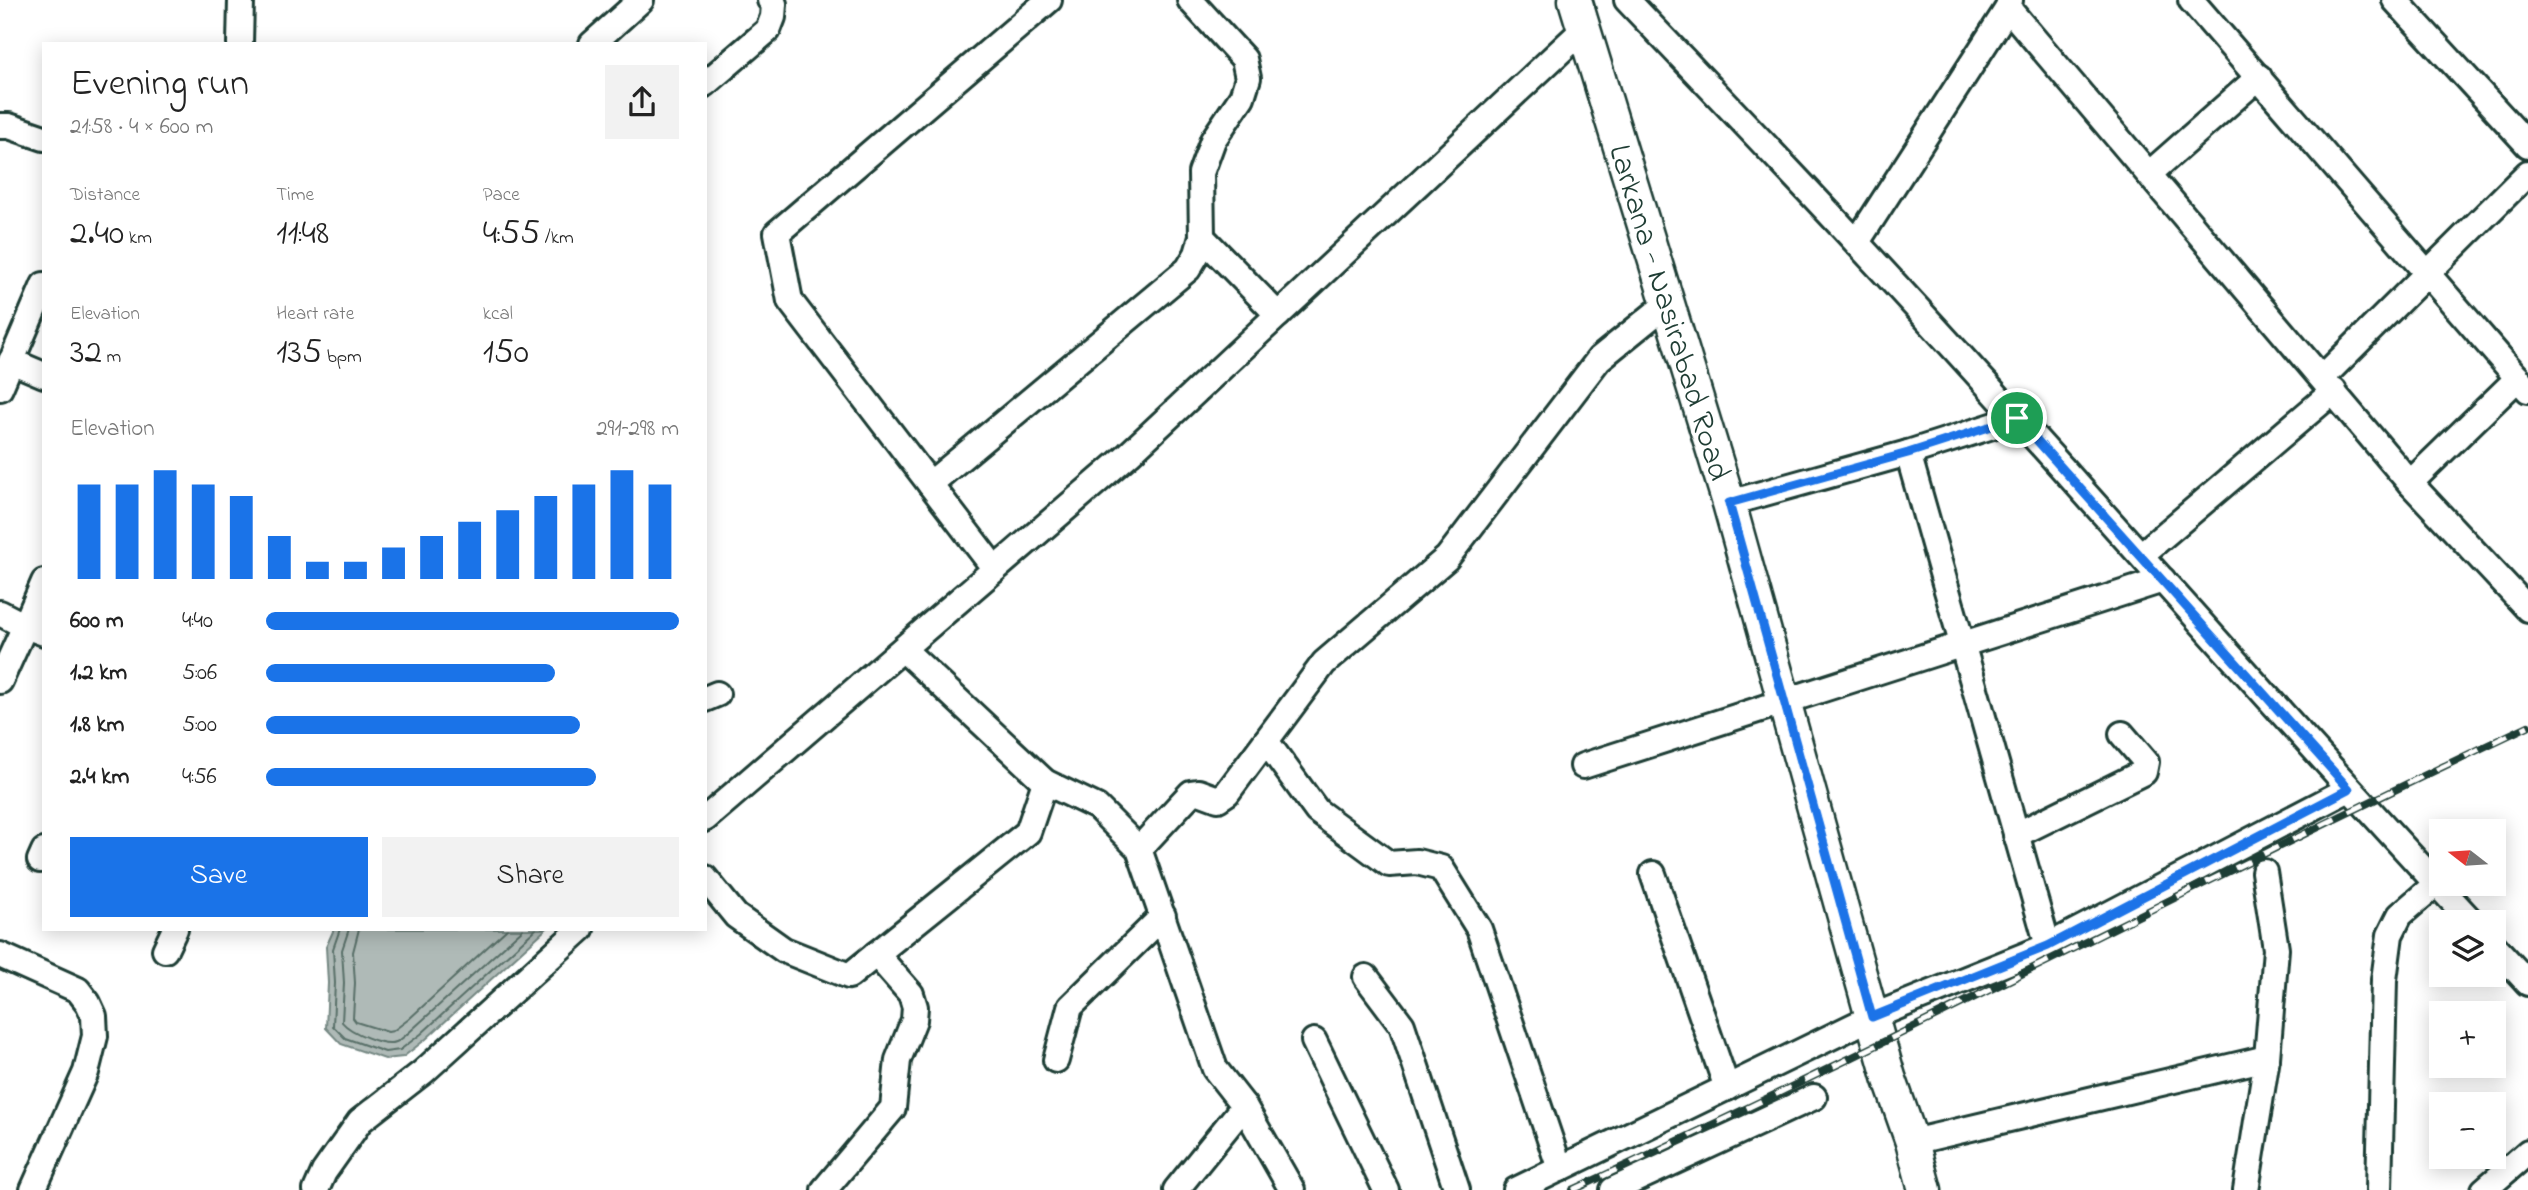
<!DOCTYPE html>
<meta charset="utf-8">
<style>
:root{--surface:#fff;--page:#f2f2f2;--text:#222;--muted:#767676;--accent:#1a73e8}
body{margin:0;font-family:"Indie Flower",sans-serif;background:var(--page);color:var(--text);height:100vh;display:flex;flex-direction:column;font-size:26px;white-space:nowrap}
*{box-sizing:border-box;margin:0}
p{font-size:23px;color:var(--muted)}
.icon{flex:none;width:38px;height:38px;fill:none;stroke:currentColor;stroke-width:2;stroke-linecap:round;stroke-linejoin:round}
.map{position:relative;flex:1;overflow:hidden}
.details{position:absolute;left:42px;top:42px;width:665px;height:889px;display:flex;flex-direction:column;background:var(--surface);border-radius:0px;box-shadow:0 4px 18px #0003}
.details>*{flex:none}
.needle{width:46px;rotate:287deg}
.buttons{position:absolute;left:2429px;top:819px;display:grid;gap:14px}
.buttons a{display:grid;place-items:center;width:77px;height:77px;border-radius:0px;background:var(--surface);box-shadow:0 4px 18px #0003;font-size:35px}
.pin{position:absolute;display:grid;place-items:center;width:60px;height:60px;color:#fff;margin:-30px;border:4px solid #fff;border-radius:50%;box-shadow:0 2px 7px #0007}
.round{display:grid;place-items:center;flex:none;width:74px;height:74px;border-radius:0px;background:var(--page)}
.overview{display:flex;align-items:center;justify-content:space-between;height:119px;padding:0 28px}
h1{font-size:38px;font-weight:600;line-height:52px}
.figures{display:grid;grid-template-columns:repeat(3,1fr);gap:10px;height:119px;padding:7px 28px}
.figures div{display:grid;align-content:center}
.figures b{font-size:35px;font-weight:600}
.figures small{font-size:19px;font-weight:400}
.figures p{font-size:19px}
.chart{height:196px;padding:14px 28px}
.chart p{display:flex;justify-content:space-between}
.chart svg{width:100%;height:126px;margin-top:7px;stroke:var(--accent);stroke-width:6}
.primary-button{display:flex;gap:14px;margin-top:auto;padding:14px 28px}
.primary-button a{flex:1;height:80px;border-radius:0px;background:var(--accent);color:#fff;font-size:28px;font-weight:600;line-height:80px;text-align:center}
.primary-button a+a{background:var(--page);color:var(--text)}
ul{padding:0 28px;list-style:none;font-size:23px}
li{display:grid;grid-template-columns:112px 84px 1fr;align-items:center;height:52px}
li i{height:18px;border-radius:9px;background:var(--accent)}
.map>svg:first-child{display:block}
.water{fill:#afbab7;stroke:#758883;stroke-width:2}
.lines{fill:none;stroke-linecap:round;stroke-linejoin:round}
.shore{stroke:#596f68;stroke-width:2}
.minor-casing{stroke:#1f3d34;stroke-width:30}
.major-casing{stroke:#1f3d34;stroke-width:37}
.minor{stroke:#fff;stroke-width:24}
.major{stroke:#fff;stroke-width:32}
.rail-casing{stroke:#1f3d34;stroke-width:8}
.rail{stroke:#fff;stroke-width:5;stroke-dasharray:16;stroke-linecap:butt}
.route-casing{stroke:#fff;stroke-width:14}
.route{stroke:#1a73e8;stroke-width:9}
.labels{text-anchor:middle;stroke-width:7;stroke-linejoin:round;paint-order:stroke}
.street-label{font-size:32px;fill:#1f3d34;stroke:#fff}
</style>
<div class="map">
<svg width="2528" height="1190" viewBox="0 0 2528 1190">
<rect width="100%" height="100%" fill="#fff"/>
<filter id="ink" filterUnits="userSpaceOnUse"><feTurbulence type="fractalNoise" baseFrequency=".0143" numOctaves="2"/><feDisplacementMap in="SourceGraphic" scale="14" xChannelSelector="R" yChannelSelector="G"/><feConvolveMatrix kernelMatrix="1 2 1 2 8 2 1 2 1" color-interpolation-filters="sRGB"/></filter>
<g filter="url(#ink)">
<path class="water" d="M334 929H546L426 1039 403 1057 385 1059 341 1044 326 1028 328 983 326 947Z"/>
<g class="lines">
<g class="shore">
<path d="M340 929 333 949 335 983 333 1026 345 1038 385 1052 400 1050 421 1034 536 929"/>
<path d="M349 929 342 950 344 983 342 1022C350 1032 384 1047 396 1042 403 1039 410 1031 415 1027L523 929"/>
<path d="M359 929 353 952 355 983 353 1018 356 1022 388 1032 393 1031 409 1019 507 929"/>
</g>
<g class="minor-casing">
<g id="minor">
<path d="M1627 0C1704 81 1781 161 1856 242 2065 466 2264 698 2472 922"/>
<path d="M2191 0 2528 390"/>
<path d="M2395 0 2528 145"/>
<path d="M2008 8 2410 483 2528 609"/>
<path d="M240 44 241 0"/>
<path d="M592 44 641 0"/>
<path d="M705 84 768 30 773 17 774 4 770 0"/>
<path d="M0 126H9L44 138"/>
<path d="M2149 174 2259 77"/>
<path d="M1202 237 1278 315"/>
<path d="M1857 242 2008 8 2010 0"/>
<path d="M11 361 44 375"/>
<path d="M2322 378 2528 173"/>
<path d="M0 388 44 285"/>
<path d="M1908 453 2048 946"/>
<path d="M2410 483 2518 378"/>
<path d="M930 484 1188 269 1197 254 1202 237 1201 173 1213 140 1242 97 1248 78 1244 59 1190 0"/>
<path d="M1729 503 1908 453 2017 418"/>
<path d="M2141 555 2334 391"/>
<path d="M995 569 790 301 777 233 1049 0"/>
<path d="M44 582 25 626 44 633"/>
<path d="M0 613 25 626 0 681"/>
<path d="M903 649 1045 782 1097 807 1139 849 1215 1069 1244 1106 1292 1190"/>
<path d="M705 699 717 694"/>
<path d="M1266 741 1317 811 1389 864 1417 862 1441 868 1479 929 1560 1169"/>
<path d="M1583 766 2163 580"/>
<path d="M705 819 1129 454 1584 29"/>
<path d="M2016 835 2144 772 2146 762 2122 734"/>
<path d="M1139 849 1191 793 1199 792 1218 799 1227 793 1324 663 1447 558 1599 359 1668 303"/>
<path d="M40 860 44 851"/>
<path d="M1653 874 1727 1088"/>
<path d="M705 878 736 916 784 950 849 976 1028 832 1045 782"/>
<path d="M2494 946 2528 983"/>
<path d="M165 950 175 929"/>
<path d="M0 955 78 990 88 1003 94 1016 95 1036 86 1072 33 1190"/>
<path d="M1366 977 1402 1025 1457 1190"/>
<path d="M1314 1041 1386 1190"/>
<path d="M1056 1060 1070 1007 1163 916"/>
<path d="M1912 1142 2267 1058"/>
<path d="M316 1190 324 1172 360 1121 423 1072 581 929"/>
<path d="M824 1190 893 1108 898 1060 914 1020 915 1007 911 994 876 954"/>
<path d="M1176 1190 1244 1106"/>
<path d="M1516 1190 1872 1017 2048 946 2349 789"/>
<path d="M1613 1190 1814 1097"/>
<path d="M2246 1190 2267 1058 2276 949 2264 872"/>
<path d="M2379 1190 2384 980 2390 935 2400 915 2436 884"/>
<path d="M2484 1190 2528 1152"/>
</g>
</g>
<g class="major-casing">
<path id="major" d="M1575 0 1729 503 1872 1017 1889 1077 1912 1142 1925 1190"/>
</g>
<use href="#minor" class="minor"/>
<use href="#major" class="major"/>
<g class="rail-casing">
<path id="rail" d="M1573 1190C1895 1042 2208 877 2528 726"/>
</g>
<use href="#rail" class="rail"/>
</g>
</g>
<g class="lines" filter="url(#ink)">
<g class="route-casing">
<path id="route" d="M2017 418 2349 789 2048 946 1872 1017 1729 503 1908 453Z"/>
</g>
<use href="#route" class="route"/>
</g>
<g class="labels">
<g class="street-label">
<text transform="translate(1671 312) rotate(73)" y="11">Larkana - Nasirabad Road</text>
</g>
</g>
</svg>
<div class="buttons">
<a><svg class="needle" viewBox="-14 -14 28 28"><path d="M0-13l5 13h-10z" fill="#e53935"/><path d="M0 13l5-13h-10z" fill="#767676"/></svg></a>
<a><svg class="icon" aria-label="layers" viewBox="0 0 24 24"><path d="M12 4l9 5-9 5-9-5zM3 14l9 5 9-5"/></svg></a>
<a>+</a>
<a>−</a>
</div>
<div class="pin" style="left:2017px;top:418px;background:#1e9e55"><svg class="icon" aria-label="arrive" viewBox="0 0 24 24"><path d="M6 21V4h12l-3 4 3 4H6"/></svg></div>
<section class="details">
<div class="overview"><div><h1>Evening run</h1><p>21:58 · 4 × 600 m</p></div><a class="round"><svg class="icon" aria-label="share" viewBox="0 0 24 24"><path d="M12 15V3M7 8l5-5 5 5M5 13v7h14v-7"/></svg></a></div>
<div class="figures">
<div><p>Distance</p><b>2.40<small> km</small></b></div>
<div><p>Time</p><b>11:48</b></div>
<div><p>Pace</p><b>4:55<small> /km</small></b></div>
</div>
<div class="figures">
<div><p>Elevation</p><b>32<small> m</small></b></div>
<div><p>Heart rate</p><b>135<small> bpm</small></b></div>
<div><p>kcal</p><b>150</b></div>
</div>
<div class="chart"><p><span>Elevation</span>291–298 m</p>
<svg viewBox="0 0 160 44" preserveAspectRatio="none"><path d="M5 44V11M15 44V11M25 44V6M35 44V11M45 44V15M55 44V29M65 44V38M75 44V38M85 44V33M95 44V29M105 44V24M115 44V20M125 44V15M135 44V11M145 44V6M155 44V11"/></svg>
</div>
<ul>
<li><b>600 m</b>4:40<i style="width:100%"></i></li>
<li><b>1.2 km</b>5:06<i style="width:70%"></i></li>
<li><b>1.8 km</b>5:00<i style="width:76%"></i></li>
<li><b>2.4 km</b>4:56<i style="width:80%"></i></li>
</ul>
<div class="primary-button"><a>Save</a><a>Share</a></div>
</section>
</div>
